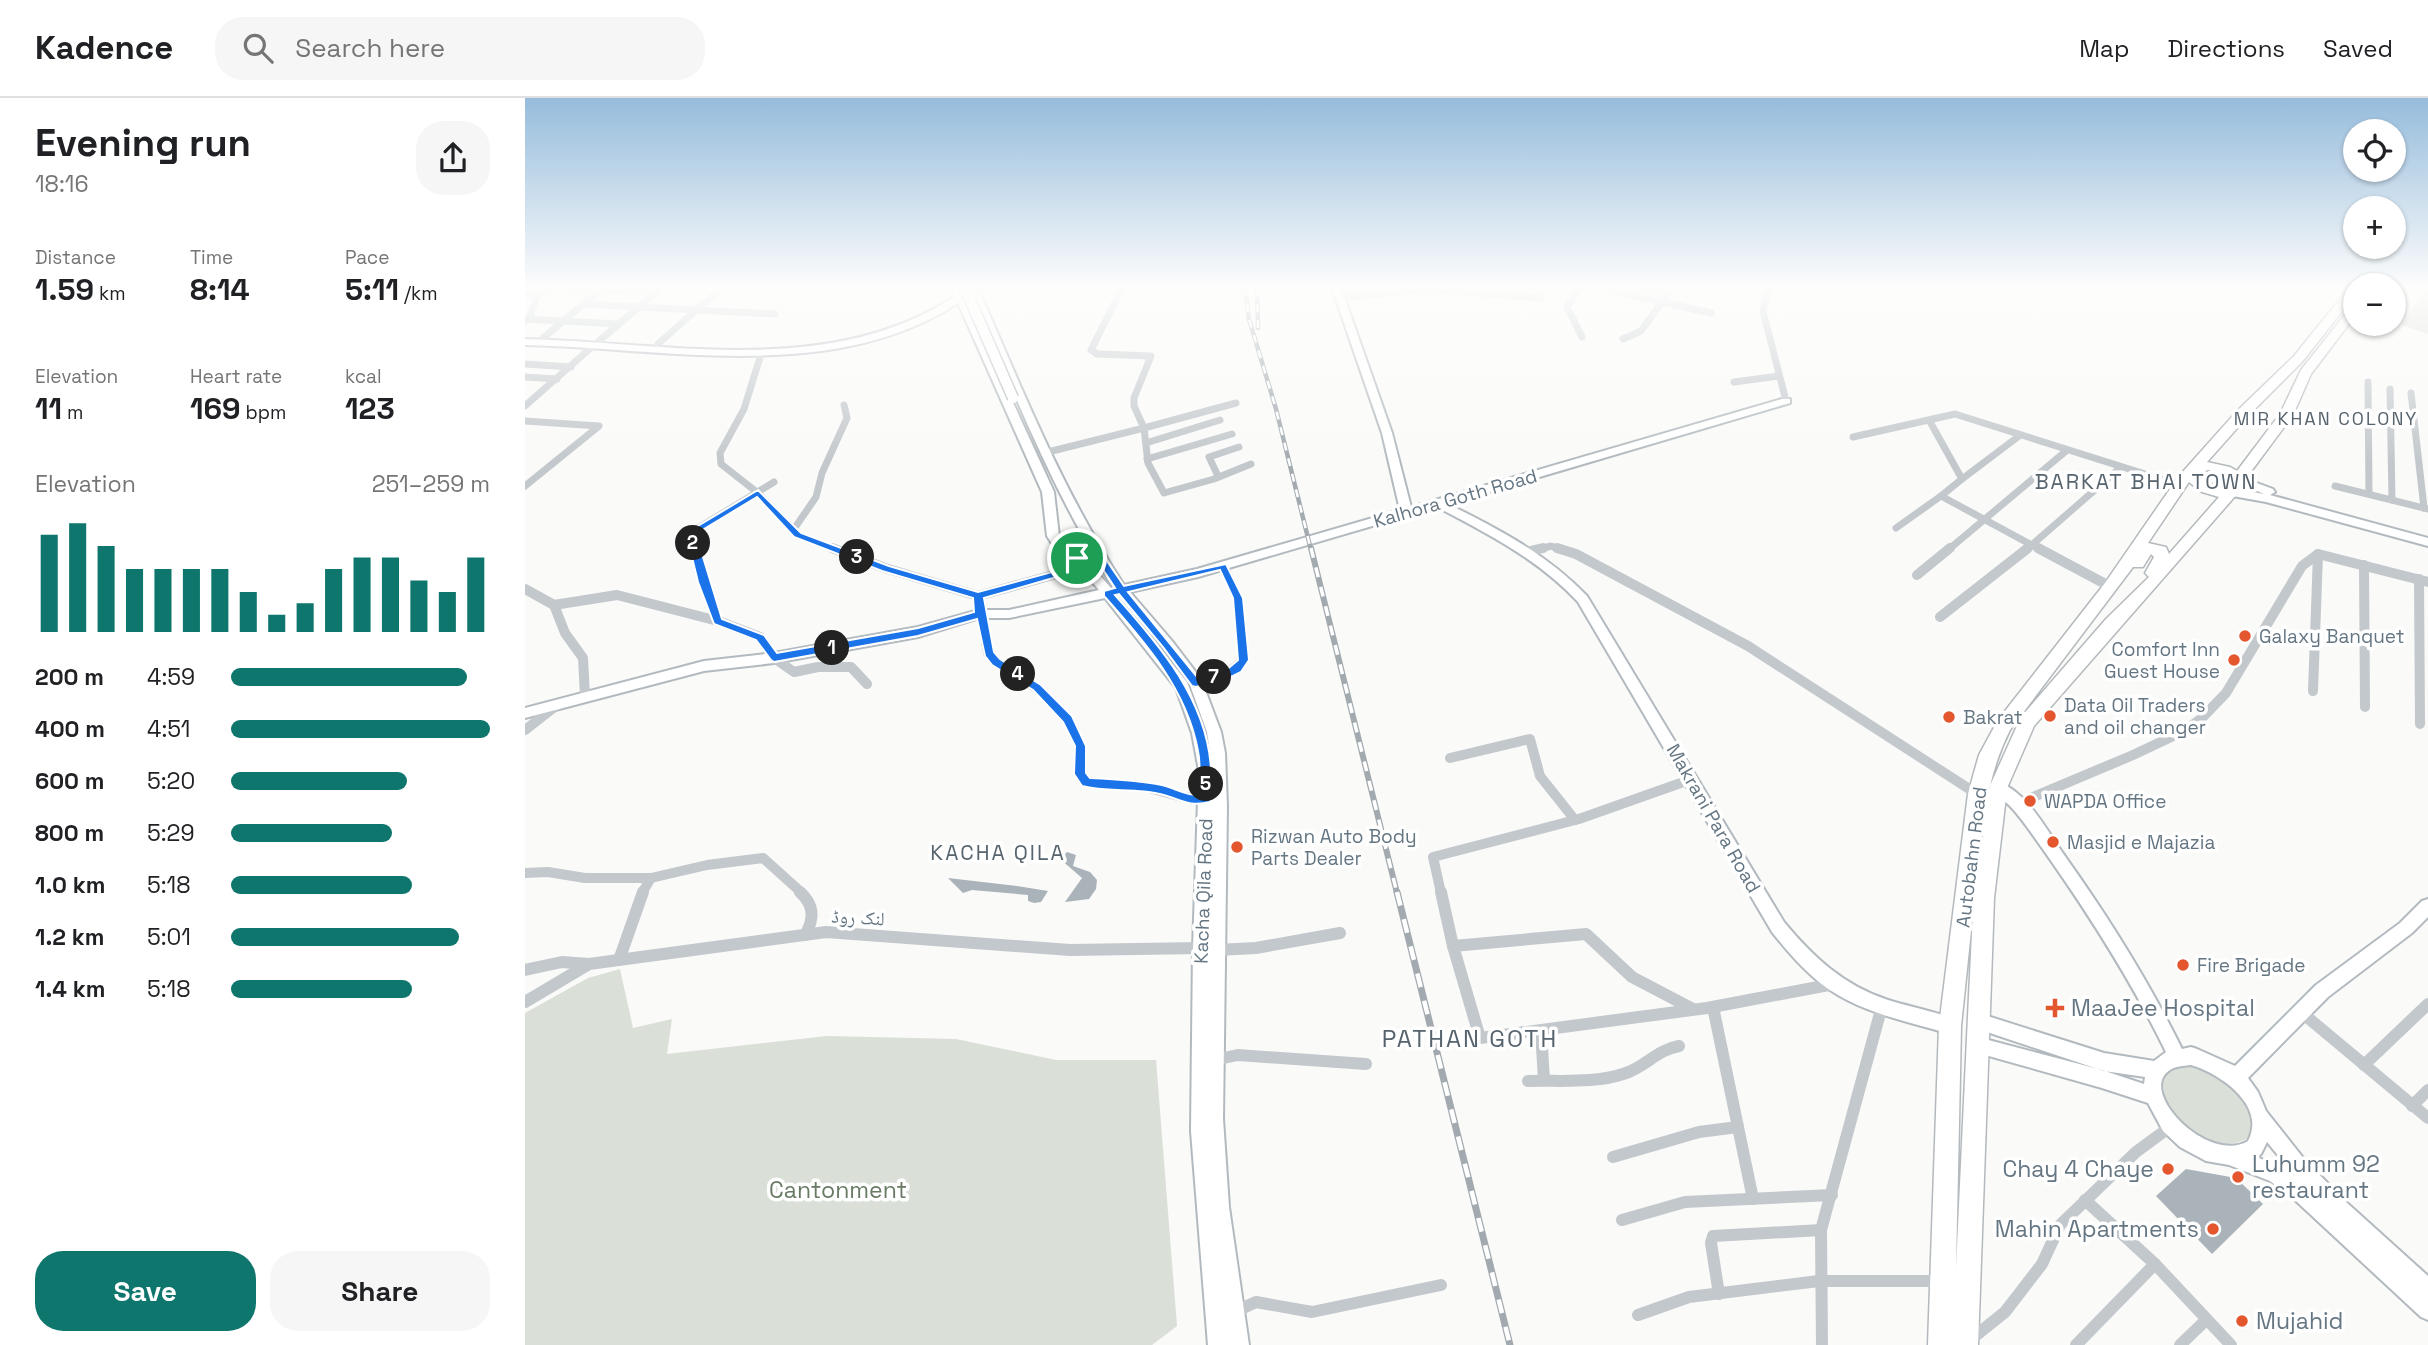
<!DOCTYPE html>
<meta charset="utf-8">
<style>
:root{--surface:#fff;--page:#f6f6f6;--text:#202124;--muted:#757577;--line:#e0e0e0;--accent:#0f766e}
body{margin:0;font-family:"Space Grotesk","Noto Naskh Arabic",sans-serif;background:var(--page);color:var(--text);height:100vh;display:flex;flex-direction:column;font-size:26px;white-space:nowrap}
*{box-sizing:border-box;margin:0}
p{font-size:23px;color:var(--muted)}
.icon{flex:none;width:38px;height:38px;fill:none;stroke:currentColor;stroke-width:2;stroke-linecap:round;stroke-linejoin:round}
.map{position:relative;flex:1;overflow:hidden}
.details{display:flex;flex-direction:column;background:var(--surface);width:525px}
.details>*{flex:none}
.buttons{position:absolute;left:1818px;top:21px;display:grid;gap:14px}
.buttons a{display:grid;place-items:center;width:63px;height:63px;border-radius:50%;background:var(--surface);box-shadow:0 2px 5px #0004;font-size:35px}
.pin{position:absolute;display:grid;place-items:center;width:60px;height:60px;color:#fff;margin:-30px;border:4px solid #fff;border-radius:50%;box-shadow:0 2px 7px #0007}
.km{position:absolute;width:35px;height:35px;margin:-18px;border-radius:50%;background:#222;color:#fff;font-size:19px;line-height:35px;text-align:center}
.round{display:grid;place-items:center;flex:none;width:74px;height:74px;border-radius:28px;background:var(--page)}
.summary{display:flex;align-items:center;justify-content:space-between;height:119px;padding:0 35px}
h1{font-size:38px;font-weight:700;line-height:52px}
.metrics{display:grid;grid-template-columns:repeat(3,1fr);gap:10px;height:119px;padding:7px 35px}
.metrics div{display:grid;align-content:center}
.metrics b{font-size:30px;font-weight:700}
.metrics small{font-size:19px;font-weight:400}
.metrics p{font-size:19px}
.chart{height:196px;padding:14px 35px}
.chart p{display:flex;justify-content:space-between}
.chart svg{width:100%;height:126px;margin-top:7px;stroke:var(--accent);stroke-width:6}
.button{display:flex;gap:14px;margin-top:auto;padding:14px 35px}
.button a{flex:1;height:80px;border-radius:28px;background:var(--accent);color:#fff;font-size:28px;font-weight:700;line-height:80px;text-align:center}
.button a+a{background:var(--page);color:var(--text)}
ul{padding:0 35px;list-style:none;font-size:23px}
li{display:grid;grid-template-columns:112px 84px 1fr;align-items:center;height:52px}
li i{height:18px;border-radius:9px;background:var(--accent)}
header{display:flex;align-items:center;gap:42px;box-sizing:border-box;height:98px;padding:0 35px;background:var(--surface);border-bottom:2px solid var(--line)}
header strong{font-size:33px}
nav{display:flex;gap:38px;margin-inline-start:auto;font-size:24px}
.search{width:490px;height:63px;background:var(--page);display:flex;align-items:center;gap:18px;box-sizing:border-box;padding:0 24px;border-radius:28px;color:var(--muted);font-size:26px}
main{display:flex;flex:1;min-height:0}
.map>svg:first-child{display:block}
.green{fill:#dadfd7}
.building{fill:#aab3b9}
.lines{fill:none;stroke-linecap:round;stroke-linejoin:round}
.secondary-casing{stroke:#b3babf;stroke-width:4}
.highway-casing{stroke:#b4b9bd;stroke-width:3}
.street-far2{stroke:#c3c8cc;stroke-width:7}
.street-far1{stroke:#c3c8cc;stroke-width:10}
.street{stroke:#c3c8cc;stroke-width:12}
.secondary{fill:#fff;fill-rule:evenodd}
.highway{fill:#fff;fill-rule:evenodd}
.rail-far2-casing{stroke:#a2aab0;stroke-width:4.5}
.rail-far1-casing{stroke:#a2aab0;stroke-width:6}
.rail-casing{stroke:#a2aab0;stroke-width:7}
.rail-far2{stroke:#fff;stroke-width:2.5;stroke-dasharray:8;stroke-linecap:butt}
.rail-far1{stroke:#fff;stroke-width:3.5;stroke-dasharray:10;stroke-linecap:butt}
.rail{stroke:#fff;stroke-width:4.5;stroke-dasharray:14;stroke-linecap:butt}
.secondary-bridge-casing{stroke:#b3babf;stroke-width:13;stroke-linecap:butt}
.secondary-bridge{stroke:#fff;stroke-width:10}
.route{fill:#1a73e8;stroke:#fff;stroke-width:2;fill-rule:evenodd}
.poi-dot{fill:#e4572e;stroke:#fff;stroke-width:2.5}
.labels{text-anchor:middle;stroke-width:7;stroke-linejoin:round;paint-order:stroke}
.far-neighbourhood-label{font-size:18px;letter-spacing:2px;fill:#57646e;stroke:#fff}
.street-label{font-size:19px;fill:#657683;stroke:#fff}
.poi-label{font-size:19px;fill:#657683;stroke:#fff;text-anchor:start}
.neighbourhood-label{font-size:21px;letter-spacing:2px;fill:#57646e;stroke:#fff}
.near-poi-label{font-size:23px;fill:#657683;stroke:#fff;text-anchor:start}
.near-park-label{font-size:23px;fill:#687a64;stroke:#fff}
.near-neighbourhood-label{font-size:24px;letter-spacing:2px;fill:#57646e;stroke:#fff}
</style>
<header>
<strong>Kadence</strong>
<div class="search"><svg class="icon" aria-label="search" viewBox="0 0 24 24"><circle cx="10" cy="10" r="6"/><path d="M15 15l6 6"/></svg>Search here</div>
<nav><a>Map</a><a>Directions</a><a>Saved</a></nav>
</header>
<main>
<section class="details">
<div class="summary"><div><h1>Evening run</h1><p>18:16</p></div><a class="round"><svg class="icon" aria-label="share" viewBox="0 0 24 24"><path d="M12 15V3M7 8l5-5 5 5M5 13v7h14v-7"/></svg></a></div>
<div class="metrics">
<div><p>Distance</p><b>1.59<small> km</small></b></div>
<div><p>Time</p><b>8:14</b></div>
<div><p>Pace</p><b>5:11<small> /km</small></b></div>
</div>
<div class="metrics">
<div><p>Elevation</p><b>11<small> m</small></b></div>
<div><p>Heart rate</p><b>169<small> bpm</small></b></div>
<div><p>kcal</p><b>123</b></div>
</div>
<div class="chart"><p><span>Elevation</span>251–259 m</p>
<svg viewBox="0 0 160 44" preserveAspectRatio="none"><path d="M5 44V10M15 44V6M25 44V14M35 44V22M45 44V22M55 44V22M65 44V22M75 44V30M85 44V38M95 44V34M105 44V22M115 44V18M125 44V18M135 44V26M145 44V30M155 44V18"/></svg>
</div>
<ul>
<li><b>200 m</b>4:59<i style="width:91%"></i></li>
<li><b>400 m</b>4:51<i style="width:100%"></i></li>
<li><b>600 m</b>5:20<i style="width:68%"></i></li>
<li><b>800 m</b>5:29<i style="width:62%"></i></li>
<li><b>1.0 km</b>5:18<i style="width:70%"></i></li>
<li><b>1.2 km</b>5:01<i style="width:88%"></i></li>
<li><b>1.4 km</b>5:18<i style="width:70%"></i></li>
</ul>
<div class="button"><a>Save</a><a>Share</a></div>
</section>
<div class="map">
<svg width="1903" height="1247" viewBox="0 0 1903 1247">
<rect width="100%" height="100%" fill="#fafaf8"/>
<g class="green">
<path d="M1901 190H1903V236L1877 227Z"/>
<path d="M95 871 108 930 147 921 142 956 302 938 431 941 531 962H631L652 1228 627 1247H0V915L63 880Z"/>
<path d="M1670 960 1724 995 1729 1035C1692 1071 1615 1009 1645 966Z"/>
</g>
<g class="building">
<path d="M542 754 551 757 548 768 565 774 572 782 571 791 564 801 540 804 557 780 535 761Z"/>
<path d="M423 780 492 788 523 793 516 804 509 805 503 803V797L447 792 438 795Z"/>
<path d="M1661 1071 1711 1080 1738 1106 1687 1156 1631 1098Z"/>
</g>
<g class="lines">
<g class="secondary-casing">
<g id="secondary">
<path d="M427 190H435L437 193 441 192 445 195 444 190H453C497 291 538 394 599 487L672 471 875 412 857 335 807 190H816L867 335 886 409 1257 301H1265V305L923 406C974 431 1023 457 1062 498L1259 824C1288 859 1318 887 1363 902 1385 909 1409 913 1431 922L1434 928 1431 934 1425 936C1388 925 1347 917 1313 897 1287 882 1266 858 1247 834L1053 504C1013 461 963 436 912 409L673 479 605 494 647 543 676 581 696 634 700 655 702 708 698 1021 704 1109 724 1247H683L666 1033 668 850 674 673 667 635 651 590 580 500 484 520H454L393 539 249 565 179 573 0 620V610L179 563 249 555 393 529 454 512H484L574 492 556 471 529 449 522 438 517 394 433 205C308 287 140 250 0 247V241C141 244 303 281 429 199ZM446 195C489 295 529 397 588 489L586 490 564 465 534 438 529 394 440 200ZM592 497 637 549 665 587 682 634 686 661 681 635 662 584Z"/>
<path d="M1713 378 1748 391 1750 394 1745 397 1903 440V448L1741 404 1702 397V391L1706 390 1739 396 1709 383 1707 381Z"/>
<path d="M1473 684C1502 694 1521 731 1537 754 1582 817 1623 882 1657 951L1666 949 1672 951 1710 968 1791 887 1875 825 1897 803 1903 801V819L1887 835 1803 899 1723 980 1733 994 1741 1013 1779 1061 1821 1104 1903 1178V1222L1896 1219 1771 1103 1745 1083 1704 1067 1681 1063 1655 1049 1638 1033 1623 1005 1577 990 1446 953 1443 947 1446 941 1452 939 1577 972 1619 986 1620 979 1579 973 1447 929 1444 923 1447 917 1453 915 1579 955 1629 963 1641 954C1603 876 1556 804 1505 733 1499 725 1493 716 1485 708 1479 702 1470 698 1466 690L1468 686ZM1666 967C1694 975 1742 1007 1723 1043 1683 1067 1611 993 1645 972 1650 968 1659 968 1666 967ZM1742 1044 1770 1078 1758 1069 1731 1059 1736 1056Z"/>
</g>
</g>
<g class="highway-casing">
<path id="highway" d="M1824 190H1830V197L1777 264 1723 318 1682 364 1705 369 1712 373 1755 316 1776 272 1826 209 1830 208V218L1786 276 1768 317 1719 383 1718 393 1712 396 1509 628 1482 690 1469 800 1453 1247H1403L1414 928 1443 696 1454 657 1473 622 1580 485 1654 378 1713 312 1769 258ZM1684 372 1704 381 1706 388 1692 389 1674 378 1675 374ZM1664 384 1677 394 1694 399 1644 456 1641 449 1623 445ZM1626 456 1629 459 1620 475 1624 479 1581 521 1496 619 1464 690 1454 766C1459 718 1463 675 1485 632L1608 469H1618ZM1448 814 1431 1170 1436 928Z"/>
</g>
<g class="street-far2">
<path d="M27 190 130 194"/>
<path d="M597 190 566 252 572 256 626 258 609 300V308L619 330 711 305"/>
<path d="M1055 190 1042 209 1057 239"/>
<path d="M1090 190 1088 193 1186 215"/>
<path d="M1118 190 1143 195"/>
<path d="M1243 190 1238 213 1261 303"/>
<path d="M0 196H15"/>
<path d="M815 200 899 191 1016 200 1015 190"/>
<path d="M59 206 250 216"/>
<path d="M0 221 93 226"/>
<path d="M0 223 5 219 12 197 26 190"/>
<path d="M18 240 78 190"/>
<path d="M1098 241 1116 233 1147 190"/>
<path d="M74 243 136 190"/>
<path d="M133 246 196 190"/>
<path d="M236 256 219 311 195 355 196 366 233 395 273 437 311 452"/>
<path d="M0 266 46 269"/>
<path d="M0 279 32 281"/>
<path d="M1209 284 1254 278"/>
<path d="M1843 284 1844 396"/>
<path d="M1865 291 1867 402"/>
<path d="M1886 295 1899 410"/>
<path d="M0 308 68 248"/>
<path d="M1404 322 1437 381 1416 398 1516 452"/>
<path d="M0 323 74 328 0 388"/>
<path d="M1328 339 1430 316 1655 387"/>
<path d="M621 345 695 322"/>
<path d="M519 355 619 330 623 365 639 395 689 381 726 366"/>
<path d="M622 361 707 336"/>
<path d="M693 378 684 359 714 349"/>
<path d="M1437 381 1494 338"/>
<path d="M1810 388 1903 411"/>
<path d="M1371 430 1416 398"/>
<path d="M269 431 291 399 297 375 322 320 319 307"/>
<path d="M170 452 165 435 249 384"/>
<path d="M1011 452 1026 448 1037 452"/>
<path d="M1423 452 1541 353"/>
<path d="M1501 452 1595 370"/>
</g>
<g class="street-far1">
<path d="M169 450 193 523"/>
<path d="M307 450 360 470 453 498 463 555 471 564 512 590 543 621 555 648V676L561 684 617 688 657 699 681 701"/>
<path d="M1032 450 1051 456 1223 548 1452 696"/>
<path d="M1513 450 1586 489"/>
<path d="M1001 454 1018 450"/>
<path d="M1839 467 1840 609"/>
<path d="M1392 477 1425 450"/>
<path d="M1894 481 1895 626"/>
<path d="M0 491 29 507 40 535 58 560 60 598"/>
<path d="M453 498 560 468"/>
<path d="M29 507 92 497 193 523 235 539 249 560 269 574 293 569H326L342 586"/>
<path d="M1415 519 1503 450"/>
<path d="M671 585 703 575 718 563 713 500 698 468"/>
<path d="M1788 593 1793 456"/>
<path d="M0 632 32 607"/>
<path d="M925 660 1005 641 1015 678 1050 722"/>
<path d="M1494 705 1608 657 1659 633 1677 620 1701 595 1777 468 1793 456 1903 484"/>
<path d="M0 775 23 774 60 780H126L182 767 238 760 277 795"/>
<path d="M117 795 126 780"/>
<path d="M916 795 908 759 1054 721 1167 681"/>
</g>
<g class="street">
<path d="M275 794C289 807 290 820 280 837"/>
<path d="M916 794 928 848 955 940 1182 910 1309 886"/>
<path d="M928 848 1061 836 1107 879 1168 911"/>
<path d="M691 852 731 850 815 835"/>
<path d="M94 862 118 794"/>
<path d="M0 872 37 864 64 866"/>
<path d="M0 904 64 866 301 834 545 852 676 850"/>
<path d="M1188 909 1228 1101"/>
<path d="M1776 914 1903 1020"/>
<path d="M1016 933 1019 982"/>
<path d="M689 962 713 957 841 966"/>
<path d="M1839 967 1903 906"/>
<path d="M1003 983C1035 982 1071 986 1101 975 1121 968 1132 952 1154 948"/>
<path d="M1887 1008 1903 992"/>
<path d="M1088 1059 1174 1034 1213 1029"/>
<path d="M1560 1102 1630 1166 1706 1247"/>
<path d="M1097 1122 1160 1104 1307 1097"/>
<path d="M1194 1196 1186 1145 1188 1138 1296 1132"/>
<path d="M707 1215 731 1204 787 1214 916 1187"/>
<path d="M1113 1217 1164 1199 1294 1183H1416"/>
<path d="M1444 1243 1480 1214 1517 1166 1535 1127 1611 1054 1645 1029"/>
<path d="M1297 1247 1296 1132 1357 908"/>
<path d="M1551 1247 1630 1166"/>
<path d="M1655 1247 1681 1222"/>
</g>
<use href="#secondary" class="secondary"/>
<use href="#highway" class="highway"/>
<g class="rail-far2-casing">
<g id="rail-far2">
<path d="M720 190 724 221 751 311 786 452"/>
<path d="M732 190 733 230"/>
</g>
</g>
<g class="rail-far1-casing">
<path id="rail-far1" d="M786 450 872 795"/>
</g>
<g class="rail-casing">
<path id="rail" d="M872 794 985 1247"/>
</g>
<use href="#rail-far2" class="rail-far2"/>
<use href="#rail-far1" class="rail-far1"/>
<use href="#rail" class="rail"/>
<g class="secondary-bridge-casing">
<path id="secondary-bridge" d="M440 190 488 300"/>
</g>
<use href="#secondary-bridge" class="secondary-bridge"/>
</g>
<linearGradient id="sky" x2="0" y2="1"><stop stop-color="#96bcdc"/><stop offset="0.52" stop-color="#fdfdfc"/><stop offset="1" stop-color="#fdfdfc" stop-opacity="0"/></linearGradient>
<rect width="1903" height="364" fill="url(#sky)"/>
<path class="route" d="M233 392 276 435 364 468 453 494 553 467 547 460 558 448 573 450 599 488 701 466 718 500 724 562 716 574 708 578 671 589 667 588 638 549 594 496 590 497C634 546 683 603 686 672 686 683 688 695 685 704 667 709 658 703 642 698 614 689 584 695 557 688L549 676 550 648 538 624 508 592 467 567 460 558 452 521 393 538 249 564 246 562 231 542 189 526 173 484 161 435ZM232 399 269 439 357 473 448 500 449 514 393 530 252 555 239 537 197 521 171 436ZM560 455H567L590 490 579 493V498C619 543 662 591 673 653 676 667 674 683 674 697 662 698 650 690 637 687 613 682 589 681 565 680L561 675V648L547 618 516 587 475 561 469 554 459 500 563 470 565 468 557 460ZM695 472 708 500 713 562 701 572 673 580 603 494Z"/>
<g class="poi-dot">
<circle cx="1720" cy="538" r="7"/>
<circle cx="1709" cy="562" r="7"/>
<circle cx="1525" cy="618" r="7"/>
<circle cx="1424" cy="619" r="7"/>
<circle cx="1505" cy="703" r="7"/>
<circle cx="1528" cy="744" r="7"/>
<circle cx="712" cy="749" r="7"/>
<circle cx="1658" cy="867" r="7"/>
<path d="M1526.5 899.5h7v7h7v7h-7v7h-7v-7h-7v-7h7z"/>
<circle cx="1643" cy="1071" r="7"/>
<circle cx="1713" cy="1079" r="7"/>
<circle cx="1688" cy="1131" r="7"/>
<circle cx="1717" cy="1223" r="7"/>
</g>
<g class="labels">
<g class="far-neighbourhood-label">
<text x="1801" y="327">MIR KHAN COLONY</text>
</g>
<g class="street-label">
<text transform="translate(930 400) rotate(-16)" y="7">Kalhora Goth Road</text>
<text transform="translate(1189 720) rotate(60)" y="7">Makrani Para Road</text>
<text transform="translate(1446 759) rotate(-83)" y="7">Autobahn Road</text>
<text transform="translate(678 793) rotate(-88)" y="7">Kacha Qila Road</text>
<text transform="translate(333 819) rotate(3)" y="7">لنک روڈ</text>
</g>
<g class="poi-label">
<text x="1734" y="545">Galaxy Banquet</text>
<text x="1695" y="558" text-anchor="end">Comfort Inn<tspan x="1695" dy="22">Guest House</tspan></text>
<text x="1539" y="614">Data Oil Traders<tspan x="1539" dy="22">and oil changer</tspan></text>
<text x="1438" y="626">Bakrat</text>
<text x="1519" y="710">WAPDA Office</text>
<text x="726" y="745">Rizwan Auto Body<tspan x="726" dy="22">Parts Dealer</tspan></text>
<text x="1542" y="751">Masjid e Majazia</text>
<text x="1672" y="874">Fire Brigade</text>
</g>
<g class="neighbourhood-label">
<text x="1621" y="391">BARKAT BHAI TOWN</text>
<text x="473" y="762">KACHA QILA</text>
</g>
<g class="near-poi-label">
<text x="1546" y="918">MaaJee Hospital</text>
<text x="1727" y="1074">Luhumm 92<tspan x="1727" dy="26">restaurant</tspan></text>
<text x="1629" y="1079" text-anchor="end">Chay 4 Chaye</text>
<text x="1674" y="1139" text-anchor="end">Mahin Apartments</text>
<text x="1731" y="1231">Mujahid</text>
</g>
<g class="near-park-label">
<text x="313" y="1100">Cantonment</text>
</g>
<g class="near-neighbourhood-label">
<text x="945" y="949">PATHAN GOTH</text>
</g>
</g>
</svg>
<div class="buttons">
<a><svg class="icon" aria-label="locate" viewBox="0 0 24 24"><circle cx="12" cy="12" r="6"/><path d="M12 2v4M12 18v4M2 12h4M18 12h4"/></svg></a>
<a>+</a>
<a>−</a>
</div>
<div class="pin" style="left:552px;top:460px;background:#1e9e55"><svg class="icon" aria-label="arrive" viewBox="0 0 24 24"><path d="M6 21V4h12l-3 4 3 4H6"/></svg></div>
<b class="km" style="left:307px;top:550px">1</b>
<b class="km" style="left:168px;top:445px">2</b>
<b class="km" style="left:332px;top:459px">3</b>
<b class="km" style="left:493px;top:576px">4</b>
<b class="km" style="left:681px;top:686px">5</b>
<b class="km" style="left:689px;top:579px">7</b>
</div>
</main>
